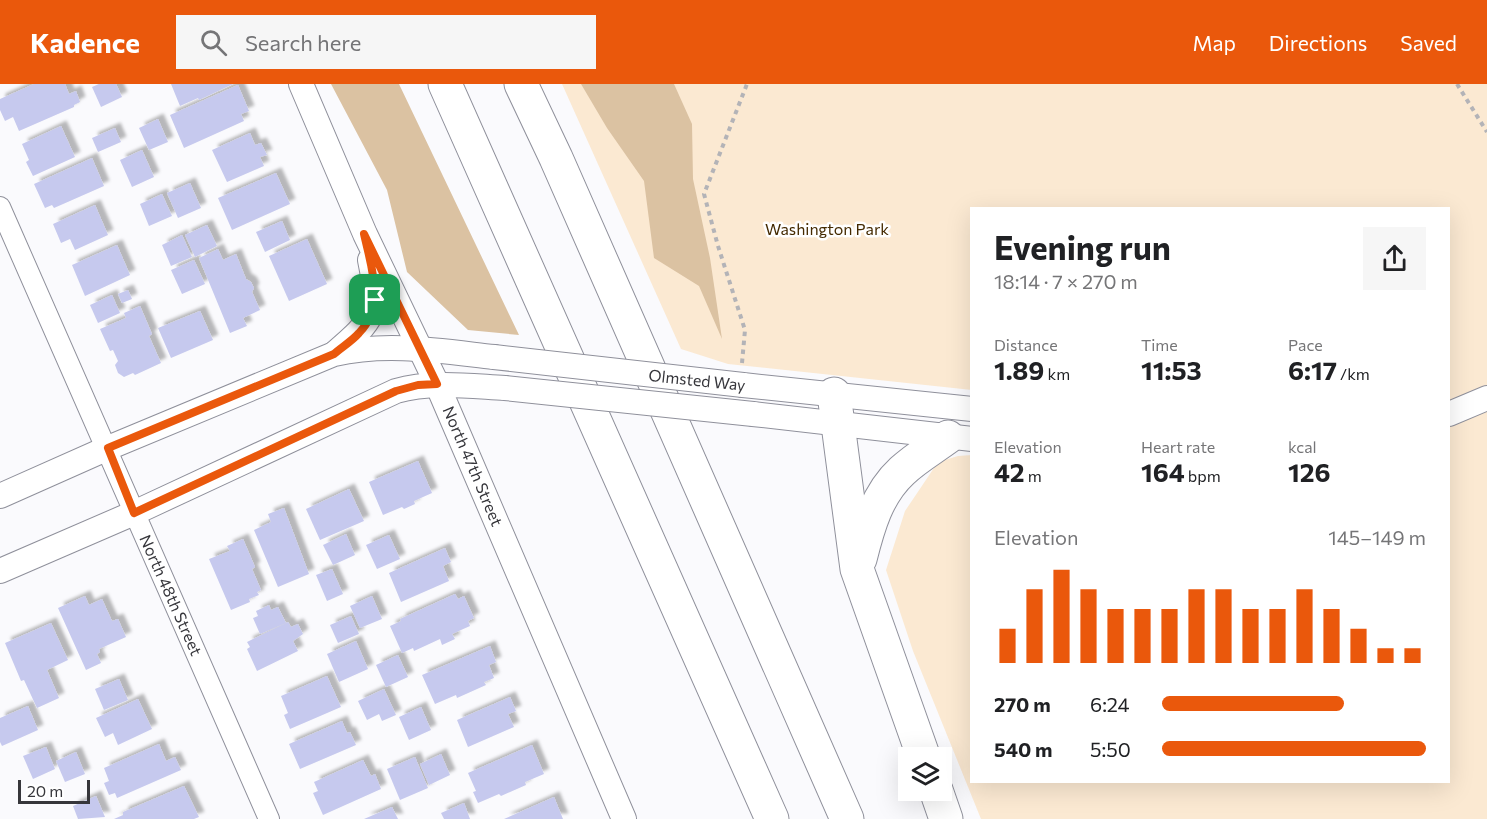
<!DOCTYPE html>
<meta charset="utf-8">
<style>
:root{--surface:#fff;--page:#f6f6f6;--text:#202124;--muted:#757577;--accent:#ea580c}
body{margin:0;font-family:Commissioner,sans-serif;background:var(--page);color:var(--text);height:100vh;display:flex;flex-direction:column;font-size:22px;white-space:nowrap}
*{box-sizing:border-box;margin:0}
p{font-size:20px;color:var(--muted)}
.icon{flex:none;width:33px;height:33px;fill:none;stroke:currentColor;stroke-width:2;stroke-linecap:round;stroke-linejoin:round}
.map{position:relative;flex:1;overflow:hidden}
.details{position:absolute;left:970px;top:123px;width:480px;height:576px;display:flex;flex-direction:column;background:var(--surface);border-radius:0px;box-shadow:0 6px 24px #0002}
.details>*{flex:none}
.buttons{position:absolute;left:898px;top:663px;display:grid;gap:12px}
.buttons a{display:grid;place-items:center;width:54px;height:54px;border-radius:0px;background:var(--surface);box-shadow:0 6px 24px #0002;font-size:30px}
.scale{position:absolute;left:18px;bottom:15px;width:72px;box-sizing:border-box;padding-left:6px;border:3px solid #36363b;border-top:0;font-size:16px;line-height:21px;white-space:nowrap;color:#36363b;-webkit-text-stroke:4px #fff;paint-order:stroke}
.pin{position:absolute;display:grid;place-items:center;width:51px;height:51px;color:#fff;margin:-26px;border-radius:12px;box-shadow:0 3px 9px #0006}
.round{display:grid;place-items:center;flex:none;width:63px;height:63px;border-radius:0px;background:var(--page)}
.overview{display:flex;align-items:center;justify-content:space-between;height:102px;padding:0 24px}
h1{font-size:33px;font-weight:700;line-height:45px}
.stats{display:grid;grid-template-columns:repeat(3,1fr);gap:9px;height:102px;padding:6px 24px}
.stats div{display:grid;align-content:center}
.stats b{font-size:26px;font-weight:700}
.stats small{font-size:16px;font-weight:400}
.stats p{font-size:16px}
.chart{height:168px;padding:12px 24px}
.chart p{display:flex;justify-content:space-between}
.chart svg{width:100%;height:108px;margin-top:6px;stroke:var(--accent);stroke-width:6}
ul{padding:0 24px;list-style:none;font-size:20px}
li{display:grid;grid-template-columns:96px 72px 1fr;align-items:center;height:45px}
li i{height:15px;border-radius:8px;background:var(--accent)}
header{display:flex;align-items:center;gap:36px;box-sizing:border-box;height:84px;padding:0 30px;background:var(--accent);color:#fff}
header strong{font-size:28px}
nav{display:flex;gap:33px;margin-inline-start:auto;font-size:21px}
.search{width:420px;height:54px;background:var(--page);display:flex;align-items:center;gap:15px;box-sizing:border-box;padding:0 21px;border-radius:0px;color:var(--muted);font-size:22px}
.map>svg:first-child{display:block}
.green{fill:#fbe9d2}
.forest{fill:#dbc2a2}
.building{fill:#c6c9ee;filter:url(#shadow)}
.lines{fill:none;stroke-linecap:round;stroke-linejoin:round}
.minor-casing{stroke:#8f909b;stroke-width:22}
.tertiary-casing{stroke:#8f909b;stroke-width:26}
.motorway-casing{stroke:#8f909b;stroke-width:35}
.path{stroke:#b3b3b7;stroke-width:4;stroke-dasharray:4.5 4.5;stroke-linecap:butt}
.minor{stroke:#fff;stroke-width:20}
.tertiary{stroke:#fff;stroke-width:24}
.motorway{stroke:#fff;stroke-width:33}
.tertiary-bridge-casing{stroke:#8f909b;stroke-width:26;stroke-linecap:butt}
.tertiary-bridge{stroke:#fff;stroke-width:24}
.route-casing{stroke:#fff;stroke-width:12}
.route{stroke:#ea580c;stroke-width:8}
.labels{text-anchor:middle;stroke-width:5;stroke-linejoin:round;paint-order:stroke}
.park-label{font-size:16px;fill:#442a00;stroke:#fff}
.street-label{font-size:16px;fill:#36363b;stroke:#fff}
</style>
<header>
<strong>Kadence</strong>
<div class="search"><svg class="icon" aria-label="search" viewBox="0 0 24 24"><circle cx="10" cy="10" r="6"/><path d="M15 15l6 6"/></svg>Search here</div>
<nav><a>Map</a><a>Directions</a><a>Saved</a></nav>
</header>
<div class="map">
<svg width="1487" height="735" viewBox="0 0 1487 735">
<defs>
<filter id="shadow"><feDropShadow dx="5.5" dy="-5.5" stdDeviation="1.5" flood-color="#0004"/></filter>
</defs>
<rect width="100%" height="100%" fill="#fafafd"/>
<path class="green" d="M562 0H1487V735H981L913 567 886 486 905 427 938 378 958 372 972 371V698H1449V124H972V306L728 280 681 265Z"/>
<g class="forest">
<path d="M331 0H399L519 251 468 246 407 188 387 106Z"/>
<path d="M581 0H674L692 40 693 95 710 174 722 255 699 202 654 174 644 97 607 44Z"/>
</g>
<g class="building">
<path d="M34 0H65L69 10 76 7 80 18 74 21V23L19 47 13 33 5 37 0 26V15Z"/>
<path d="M99 0H116L122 13 101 23 92 3Z"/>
<path d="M171 0H233L199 16 198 14 180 22Z"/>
<path d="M238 1 249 27 241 30 244 37 184 64 170 31Z"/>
<path d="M158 35 168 58 149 66 139 44Z"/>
<path d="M61 42 75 73 33 92 26 78 29 76 22 60Z"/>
<path d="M115 44 121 58 98 68 92 54Z"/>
<path d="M250 49 255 61 261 59 267 71 260 73 264 82 227 98 212 66Z"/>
<path d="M142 66 154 93 132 103 120 76Z"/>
<path d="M92 74 104 102 54 124 52 121 45 124 34 100Z"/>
<path d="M276 89 290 120 232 146 218 114Z"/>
<path d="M190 99 201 124 178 134 167 109Z"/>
<path d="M162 110 172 132 149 142 140 120Z"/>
<path d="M95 121 108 151 75 166 70 155 61 159 53 140Z"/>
<path d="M282 137 290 156 265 168 256 148Z"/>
<path d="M207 141 217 162 195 173 185 151Z"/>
<path d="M182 151 192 173 171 182 162 161Z"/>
<path d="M307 155 327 200 289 217 269 172Z"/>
<path d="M117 161 130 191 85 212 72 181Z"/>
<path d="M218 165 223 176 236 170 246 195 251 198 254 204 252 208 260 226 243 234 247 242 230 249 199 174Z"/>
<path d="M194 176 205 200 182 210 171 186Z"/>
<path d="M128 206 132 215 122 219 118 210Z"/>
<path d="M112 211 120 229 98 239 90 221Z"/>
<path d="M140 222 152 250 149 252 161 279 135 291 133 289 124 293 118 289 115 281 118 277 113 266 110 267 100 245 126 234 124 229Z"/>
<path d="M200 227 213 256 171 274 158 244Z"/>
<path d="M418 377 432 409 414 417 415 420 404 425 402 423 383 431 369 398Z"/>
<path d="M349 405 364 437 320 456 306 425Z"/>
<path d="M284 424 309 490 278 503 254 446 271 438 268 430Z"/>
<path d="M346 450 355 471 333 481 323 461Z"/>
<path d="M389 451 400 475 377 485 366 461Z"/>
<path d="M243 455 255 483 252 485 261 506 257 508 259 511 249 515 250 518 231 526 209 475 230 467 227 462Z"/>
<path d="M445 464 451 478 443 482 449 497 401 518 389 489Z"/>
<path d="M332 485 343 510 327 517 316 491Z"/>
<path d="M455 510 458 515 464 512 474 534 468 537 470 542 452 550 455 555 442 561 440 555 414 567 413 564 402 569 390 542 401 537 400 535Z"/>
<path d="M85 512 89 521 102 515 112 537 118 535 126 553 99 565 100 568 97 570 101 579 86 586 58 524Z"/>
<path d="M372 512 382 535 360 544 350 522Z"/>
<path d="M269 521 271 526 278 523 286 539 260 550 253 534 258 532 256 527Z"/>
<path d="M351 532 359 550 338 559 330 541Z"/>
<path d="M288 538 291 543 298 540 303 550 293 557 298 567 257 587 247 565 250 563 247 558Z"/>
<path d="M51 539 68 576 47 586 59 614 37 624 24 596 21 597 5 559Z"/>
<path d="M356 557 368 585 339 598 327 570Z"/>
<path d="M490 562 496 578 489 581 494 594 484 598 486 601 457 614 456 611 435 620 422 591Z"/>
<path d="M398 571 408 593 386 603 376 581Z"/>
<path d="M327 592 341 623 290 645 284 631 288 629 281 612Z"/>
<path d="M119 595 128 616 104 626 95 605Z"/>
<path d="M384 605 396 631 382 637 379 630 367 636 358 617Z"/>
<path d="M510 613 516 627 508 630 514 643 468 663 457 636Z"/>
<path d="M138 615 152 645 118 661 113 649 105 653 96 634Z"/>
<path d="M28 622 38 646 2 662 0 658V634Z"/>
<path d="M421 623 431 646 409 656 399 633Z"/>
<path d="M342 637 347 649 350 648 356 661 300 685 289 660Z"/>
<path d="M159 660 166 677 175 673 181 686 117 714 115 709 109 711 104 699 109 697 104 684Z"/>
<path d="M532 661 544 690 525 698 526 701 501 712 499 710 478 719 473 708 476 707 468 689Z"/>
<path d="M46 663 55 685 33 695 23 672Z"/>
<path d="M76 668 85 690 65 698 56 677Z"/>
<path d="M441 670 450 691 429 701 420 680Z"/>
<path d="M415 673 428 704 400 716 387 685Z"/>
<path d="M363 676 371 692 375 690 381 705 323 731 313 709 318 707 314 698Z"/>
<path d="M184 702 199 733 194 735H114L123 731V728Z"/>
<path d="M96 712 105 733 78 735 73 722Z"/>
<path d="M554 713 563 735H504Z"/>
<path d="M464 719 470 735H444L441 729Z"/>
<path d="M392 723 398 735H364Z"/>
</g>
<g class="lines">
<g class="minor-casing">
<path id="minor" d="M0 123 269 735"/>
</g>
<g class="tertiary-casing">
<g id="tertiary">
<path d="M301 0 365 150 437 300 624 735"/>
<path d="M335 269C373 236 381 229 370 176"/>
<path d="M743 301 972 325"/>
<path d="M753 330 972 355"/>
<path d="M1449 330 1487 314"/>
<path d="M0 412 108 364 334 270C387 258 440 267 494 273"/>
<path d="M0 487 134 429 396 307C432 297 468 302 505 304"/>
</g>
</g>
<g class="motorway-casing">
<g id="motorway">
<path d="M445 0 772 735"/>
<path d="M521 0 556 74 847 735"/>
<path d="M834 310 857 485 924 674"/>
<path d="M860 475C868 443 877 410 902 387 916 374 933 364 948 353"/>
<path d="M936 706 946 735"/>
</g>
</g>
<g class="path">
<path d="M1457 0 1487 48"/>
<path d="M742 279 745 246 718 162 704 110 747 0"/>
</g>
<use href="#minor" class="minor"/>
<use href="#tertiary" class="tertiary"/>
<use href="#motorway" class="motorway"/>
<g class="tertiary-bridge-casing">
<g id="tertiary-bridge">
<path d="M494 273 743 301"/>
<path d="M505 304 753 330"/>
</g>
</g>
<use href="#tertiary-bridge" class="tertiary-bridge"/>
</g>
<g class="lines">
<g class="route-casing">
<path id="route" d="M364 150 437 300 418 301 396 307 134 429 108 364 334 270C342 263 352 257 359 249 386 222 371 182 364 150Z"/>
</g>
<use href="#route" class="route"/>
</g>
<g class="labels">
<g class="park-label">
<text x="827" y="151">Washington Park</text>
</g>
<g class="street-label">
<text transform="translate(697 296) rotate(6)" y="6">Olmsted Way</text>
<text transform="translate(473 382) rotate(67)" y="6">North 47th Street</text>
<text transform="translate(171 511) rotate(66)" y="6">North 48th Street</text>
</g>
</g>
</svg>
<div class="buttons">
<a><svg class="icon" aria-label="layers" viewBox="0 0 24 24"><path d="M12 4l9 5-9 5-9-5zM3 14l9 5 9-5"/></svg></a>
</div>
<div class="scale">20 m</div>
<div class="pin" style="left:375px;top:216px;background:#1e9e55"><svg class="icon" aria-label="arrive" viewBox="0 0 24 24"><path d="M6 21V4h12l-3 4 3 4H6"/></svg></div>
<section class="details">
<div class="overview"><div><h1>Evening run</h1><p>18:14 · 7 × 270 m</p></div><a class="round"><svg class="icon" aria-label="share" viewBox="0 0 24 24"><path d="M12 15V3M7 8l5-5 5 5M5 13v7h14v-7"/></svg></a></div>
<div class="stats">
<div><p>Distance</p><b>1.89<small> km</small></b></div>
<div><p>Time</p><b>11:53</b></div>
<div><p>Pace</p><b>6:17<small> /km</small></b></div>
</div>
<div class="stats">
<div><p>Elevation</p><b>42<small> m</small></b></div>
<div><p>Heart rate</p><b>164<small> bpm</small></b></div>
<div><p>kcal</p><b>126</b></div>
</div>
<div class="chart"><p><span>Elevation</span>145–149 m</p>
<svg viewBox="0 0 160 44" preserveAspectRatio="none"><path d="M5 44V30M15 44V14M25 44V6M35 44V14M45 44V22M55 44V22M65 44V22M75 44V14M85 44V14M95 44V22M105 44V22M115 44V14M125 44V22M135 44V30M145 44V38M155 44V38"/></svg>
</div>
<ul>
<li><b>270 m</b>6:24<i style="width:69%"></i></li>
<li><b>540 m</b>5:50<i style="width:100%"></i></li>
</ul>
</section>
</div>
